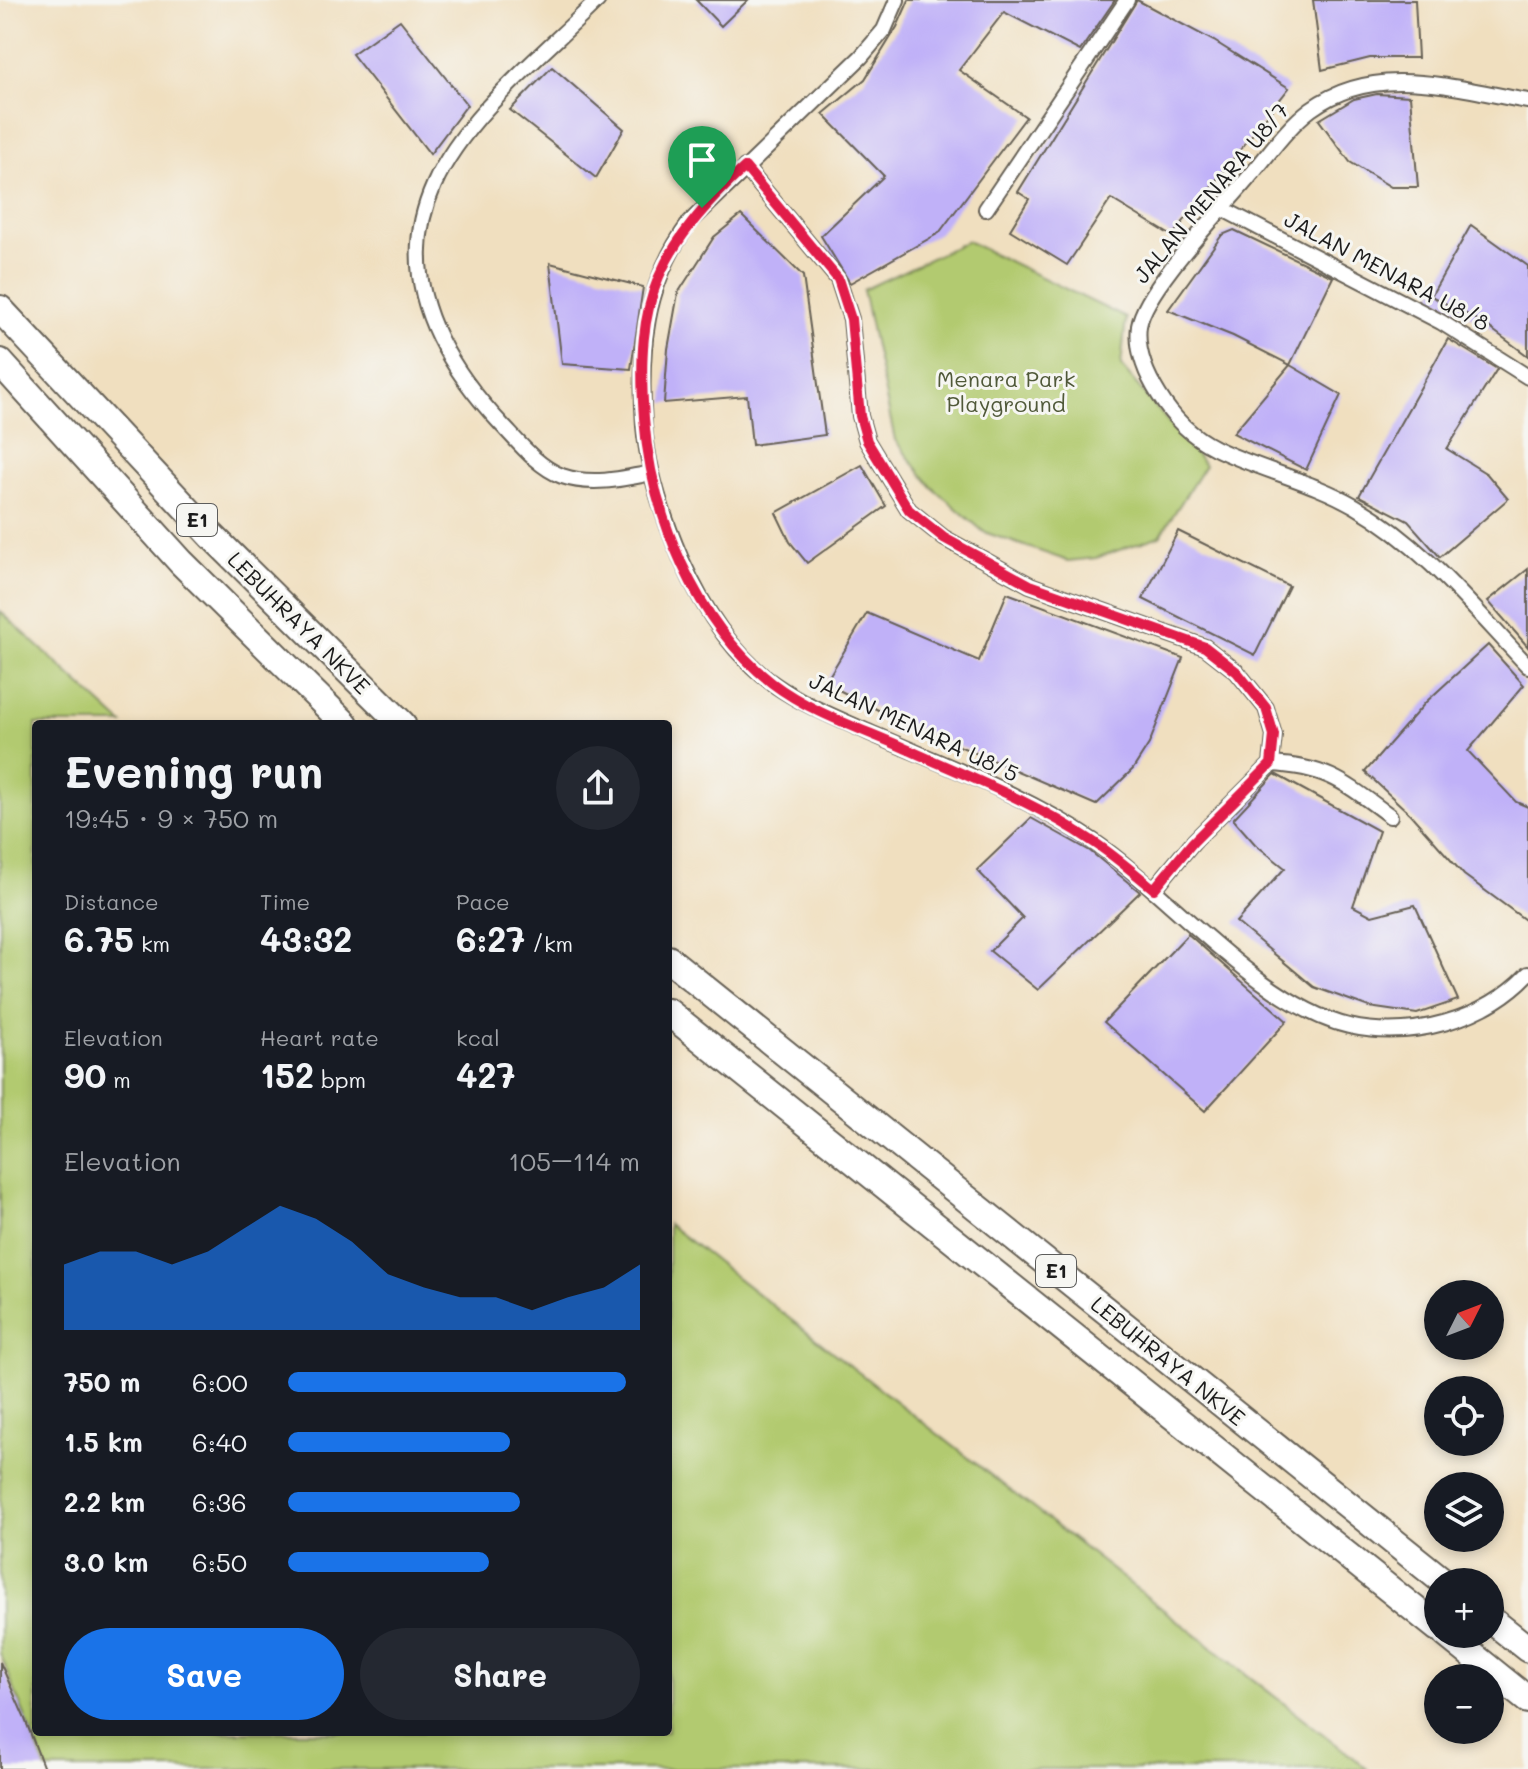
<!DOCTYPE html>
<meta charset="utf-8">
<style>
:root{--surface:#171b24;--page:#242831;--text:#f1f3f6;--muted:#9ea1a6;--accent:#1a73e8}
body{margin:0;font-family:Mali,sans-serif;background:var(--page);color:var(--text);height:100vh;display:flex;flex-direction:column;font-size:30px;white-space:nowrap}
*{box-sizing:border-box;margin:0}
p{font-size:26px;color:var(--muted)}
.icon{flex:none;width:44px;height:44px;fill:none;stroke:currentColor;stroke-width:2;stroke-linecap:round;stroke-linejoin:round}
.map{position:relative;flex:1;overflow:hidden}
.side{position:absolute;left:32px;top:720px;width:640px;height:1016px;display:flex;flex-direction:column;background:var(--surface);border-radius:8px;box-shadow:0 4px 12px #0003}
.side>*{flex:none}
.needle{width:52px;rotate:48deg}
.controls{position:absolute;left:1424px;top:1280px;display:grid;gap:16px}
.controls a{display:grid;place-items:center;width:80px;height:80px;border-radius:50%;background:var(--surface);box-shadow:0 4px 12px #0003;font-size:40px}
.pin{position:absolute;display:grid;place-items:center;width:68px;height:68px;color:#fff;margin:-82px -34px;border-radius:50% 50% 50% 0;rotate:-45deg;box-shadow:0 0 8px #0007}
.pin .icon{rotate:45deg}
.round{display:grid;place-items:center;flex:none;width:84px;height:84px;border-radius:42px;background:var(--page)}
.headline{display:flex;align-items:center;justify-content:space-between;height:136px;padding:0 32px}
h1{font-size:44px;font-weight:700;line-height:60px}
.stats{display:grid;grid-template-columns:repeat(3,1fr);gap:12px;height:136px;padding:8px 32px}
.stats div{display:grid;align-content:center}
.stats b{font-size:34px;font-weight:700}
.stats small{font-size:22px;font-weight:400}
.stats p{font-size:22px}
.chart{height:224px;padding:16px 32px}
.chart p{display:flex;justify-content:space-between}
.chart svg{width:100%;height:144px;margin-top:8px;fill:var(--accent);opacity:.7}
.primary-button{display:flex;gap:16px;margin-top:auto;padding:16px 32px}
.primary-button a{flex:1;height:92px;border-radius:48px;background:var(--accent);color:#fff;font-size:32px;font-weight:700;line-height:92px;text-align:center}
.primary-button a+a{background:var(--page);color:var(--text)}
ul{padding:0 32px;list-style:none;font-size:26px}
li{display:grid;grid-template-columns:128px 96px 1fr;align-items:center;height:60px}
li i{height:20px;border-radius:10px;background:var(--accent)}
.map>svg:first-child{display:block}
.green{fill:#b2ca6f;stroke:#677346;stroke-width:2}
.building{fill:#c0b1f8}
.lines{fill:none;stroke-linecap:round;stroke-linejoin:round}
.minor-casing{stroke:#666055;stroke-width:18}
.motorway-casing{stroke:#666055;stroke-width:30}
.minor{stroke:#fff;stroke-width:14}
.motorway{stroke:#fff;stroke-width:26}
.route-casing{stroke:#fff;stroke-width:16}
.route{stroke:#e11d48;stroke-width:10}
.labels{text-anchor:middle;stroke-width:6;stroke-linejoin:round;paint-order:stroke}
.shield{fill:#f6f6f2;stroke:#5d5d5c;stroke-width:2}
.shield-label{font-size:20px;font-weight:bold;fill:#1c1c1c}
.street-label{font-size:22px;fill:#1c1c1c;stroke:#f6f6f2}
.park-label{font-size:22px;fill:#505939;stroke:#f6f6f2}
</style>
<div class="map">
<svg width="1528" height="1769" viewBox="0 0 1528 1769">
<rect width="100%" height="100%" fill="#f6f6f2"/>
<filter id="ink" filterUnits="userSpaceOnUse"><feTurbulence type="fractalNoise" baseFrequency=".0125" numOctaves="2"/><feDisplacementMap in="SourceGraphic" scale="16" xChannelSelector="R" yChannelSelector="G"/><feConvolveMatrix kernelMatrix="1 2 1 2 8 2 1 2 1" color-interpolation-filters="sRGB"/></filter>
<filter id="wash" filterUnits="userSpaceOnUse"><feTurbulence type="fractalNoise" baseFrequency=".006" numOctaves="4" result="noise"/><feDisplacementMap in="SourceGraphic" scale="32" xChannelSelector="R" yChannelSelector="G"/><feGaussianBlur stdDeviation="1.8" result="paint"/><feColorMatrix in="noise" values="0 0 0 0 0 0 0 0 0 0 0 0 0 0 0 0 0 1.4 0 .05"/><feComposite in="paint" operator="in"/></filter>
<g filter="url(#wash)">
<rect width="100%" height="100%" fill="#f0dfbf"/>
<g class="green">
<path d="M967 241 1126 318 1121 366 1205 465 1160 536 1096 558 1068 561 984 532 932 487 895 440 863 290Z"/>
<path d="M0 611 123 724H36V1732H668V1224L1368 1769H46L0 1653Z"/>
</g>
<g id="blocks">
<g class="building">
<path d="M696 0H748L721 26Z"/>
<path d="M909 0H1115L1080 51 1004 12 959 70 1026 117 939 233 850 283 821 236 884 176 823 114 865 79 897 27Z"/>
<path d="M1137 0 1214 41 1289 88 1172 236 1111 199 1067 265 1010 230 1029 199 1018 192Z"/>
<path d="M1313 0H1415L1418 58H1370L1322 70Z"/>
<path d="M400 20 467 105 430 154 352 54Z"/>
<path d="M552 67 624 129 596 178 510 110Z"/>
<path d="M1377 94 1410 96 1418 187H1391L1350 162 1319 120 1354 99Z"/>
<path d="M741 215 803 276 825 435 752 445 747 396 664 403 668 349 678 293 714 237Z"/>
<path d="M1471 225 1528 266V356L1482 322 1431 296Z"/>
<path d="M1234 230 1333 277 1290 365 1233 336 1168 310 1222 235Z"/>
<path d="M550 263 643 287 631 369 562 364Z"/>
<path d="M1448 339 1497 369 1447 449 1487 474 1508 499 1440 557 1408 521 1359 496Z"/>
<path d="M1290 365 1341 395 1306 470 1233 433Z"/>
<path d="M862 465 886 506 807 563 790 542 776 513Z"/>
<path d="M1178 531 1289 586 1255 655 1143 599Z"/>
<path d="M1528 569V647L1488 601Z"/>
<path d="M1007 593 1183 658 1149 744 1133 769 1096 805 892 717 825 683 867 613 979 661Z"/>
<path d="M1488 645 1524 685 1468 751 1516 802 1528 807V922L1464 875 1410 814 1365 772 1426 702Z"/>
<path d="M1275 774 1379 831 1353 906 1372 916 1415 905 1458 1000 1417 1014 1369 1007 1314 987 1236 922 1285 868 1255 844 1233 819Z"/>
<path d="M1031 818 1090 851 1140 892 1038 990 990 951 1023 918 977 870Z"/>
<path d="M1188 934 1287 1021 1205 1111 1104 1022Z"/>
<path d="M0 1662 25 1719 44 1769H0Z"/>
</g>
</g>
</g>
<g filter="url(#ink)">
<use href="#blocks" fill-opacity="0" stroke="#666055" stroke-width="2"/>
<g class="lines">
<g class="minor-casing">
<g id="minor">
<path d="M598 0C544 54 465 115 434 185 393 276 441 360 502 425 519 443 538 467 562 476 591 486 622 479 651 473"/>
<path d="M897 0 884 30 861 57 690 222C644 284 639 351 644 426 648 472 663 517 681 559 702 606 732 655 775 685 804 705 837 718 868 732 943 765 1024 794 1093 841 1169 893 1261 1006 1349 1026 1411 1040 1484 1020 1528 974"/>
<path d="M1528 101C1456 89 1377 61 1311 109 1287 127 1269 154 1250 176 1223 209 1145 288 1139 326 1136 350 1147 376 1159 395 1173 418 1191 436 1215 448 1260 470 1312 481 1355 506 1424 546 1474 609 1528 666"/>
<path d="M745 167 838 279 851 319 860 416 867 441 909 510 944 538 1030 585 1205 647 1237 672 1266 708 1274 735 1271 764 1193 842 1154 889"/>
<path d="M986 209 1127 0"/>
<path d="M1223 209 1441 322 1528 377"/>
<path d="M1271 764C1329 767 1345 783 1390 816"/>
</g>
</g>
<g class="motorway-casing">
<g id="motorway">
<path d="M0 309 211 535 402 724"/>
<path d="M0 362 181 562 345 724"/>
<path d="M668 959 1444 1582"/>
<path d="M668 1012 1438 1628"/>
<path d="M1490 1619 1528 1649"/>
<path d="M1446 1634 1528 1700"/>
</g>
</g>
<use href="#minor" class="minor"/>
<use href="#motorway" class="motorway"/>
</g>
</g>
<g class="lines" filter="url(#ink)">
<g class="route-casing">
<path id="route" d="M745 167 838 279 851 319 860 416 867 441 909 510 944 538 1030 585 1205 647 1237 672 1266 708 1274 735 1271 764 1193 842 1154 889C1134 873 1114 855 1092 841 1033 801 966 776 902 747 859 728 810 712 772 683 695 622 651 514 644 418 635 297 658 249 745 167Z"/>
</g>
<use href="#route" class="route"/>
</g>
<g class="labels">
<g class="shield">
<rect x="177" y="504" width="40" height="32" rx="6"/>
<rect x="1036" y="1255" width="40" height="32" rx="6"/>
</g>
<g class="shield-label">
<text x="197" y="527">E1</text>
<text x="1056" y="1278">E1</text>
</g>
<g class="street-label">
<text transform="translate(1211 193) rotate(-50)" y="8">JALAN MENARA U8/7</text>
<text transform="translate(1387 271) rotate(28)" y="8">JALAN MENARA U8/8</text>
<text transform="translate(299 623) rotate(45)" y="8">LEBUHRAYA NKVE</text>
<text transform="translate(914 727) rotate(25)" y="8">JALAN MENARA U8/5</text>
<text transform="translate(1168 1361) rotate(39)" y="8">LEBUHRAYA NKVE</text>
</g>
<g class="park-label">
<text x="1006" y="387">Menara Park<tspan x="1006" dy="25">Playground</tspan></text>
</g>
</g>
</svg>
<div class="controls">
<a><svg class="needle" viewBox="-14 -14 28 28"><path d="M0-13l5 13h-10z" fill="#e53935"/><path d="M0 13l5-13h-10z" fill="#9ea1a6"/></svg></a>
<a><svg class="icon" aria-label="locate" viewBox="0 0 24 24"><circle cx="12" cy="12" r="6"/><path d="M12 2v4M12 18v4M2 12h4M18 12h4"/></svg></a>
<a><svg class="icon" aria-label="layers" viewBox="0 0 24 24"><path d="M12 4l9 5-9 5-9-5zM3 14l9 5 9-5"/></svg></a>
<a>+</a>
<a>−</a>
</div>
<div class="pin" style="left:702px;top:208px;background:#1e9e55"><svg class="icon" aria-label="arrive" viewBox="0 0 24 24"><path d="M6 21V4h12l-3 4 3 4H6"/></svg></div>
<section class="side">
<div class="headline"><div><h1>Evening run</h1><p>19:45 · 9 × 750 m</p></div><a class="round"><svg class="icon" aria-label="share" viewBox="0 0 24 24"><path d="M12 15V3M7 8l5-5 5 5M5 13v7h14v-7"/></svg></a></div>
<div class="stats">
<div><p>Distance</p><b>6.75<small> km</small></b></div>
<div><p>Time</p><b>43:32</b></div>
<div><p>Pace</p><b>6:27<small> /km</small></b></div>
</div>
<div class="stats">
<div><p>Elevation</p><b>90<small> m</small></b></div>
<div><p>Heart rate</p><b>152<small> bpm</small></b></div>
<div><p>kcal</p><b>427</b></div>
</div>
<div class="chart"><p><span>Elevation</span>105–114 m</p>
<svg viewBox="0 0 160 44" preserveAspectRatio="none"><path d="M0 44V24L10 20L20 20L30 24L40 20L50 13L60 6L70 10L80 17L90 27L100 31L110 34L120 34L130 38L140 34L150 31L160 24V44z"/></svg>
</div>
<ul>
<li><b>750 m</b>6:00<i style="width:96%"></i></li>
<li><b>1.5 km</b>6:40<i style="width:63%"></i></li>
<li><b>2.2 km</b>6:36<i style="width:66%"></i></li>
<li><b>3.0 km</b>6:50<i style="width:57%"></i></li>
</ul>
<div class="primary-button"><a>Save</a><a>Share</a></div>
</section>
</div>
